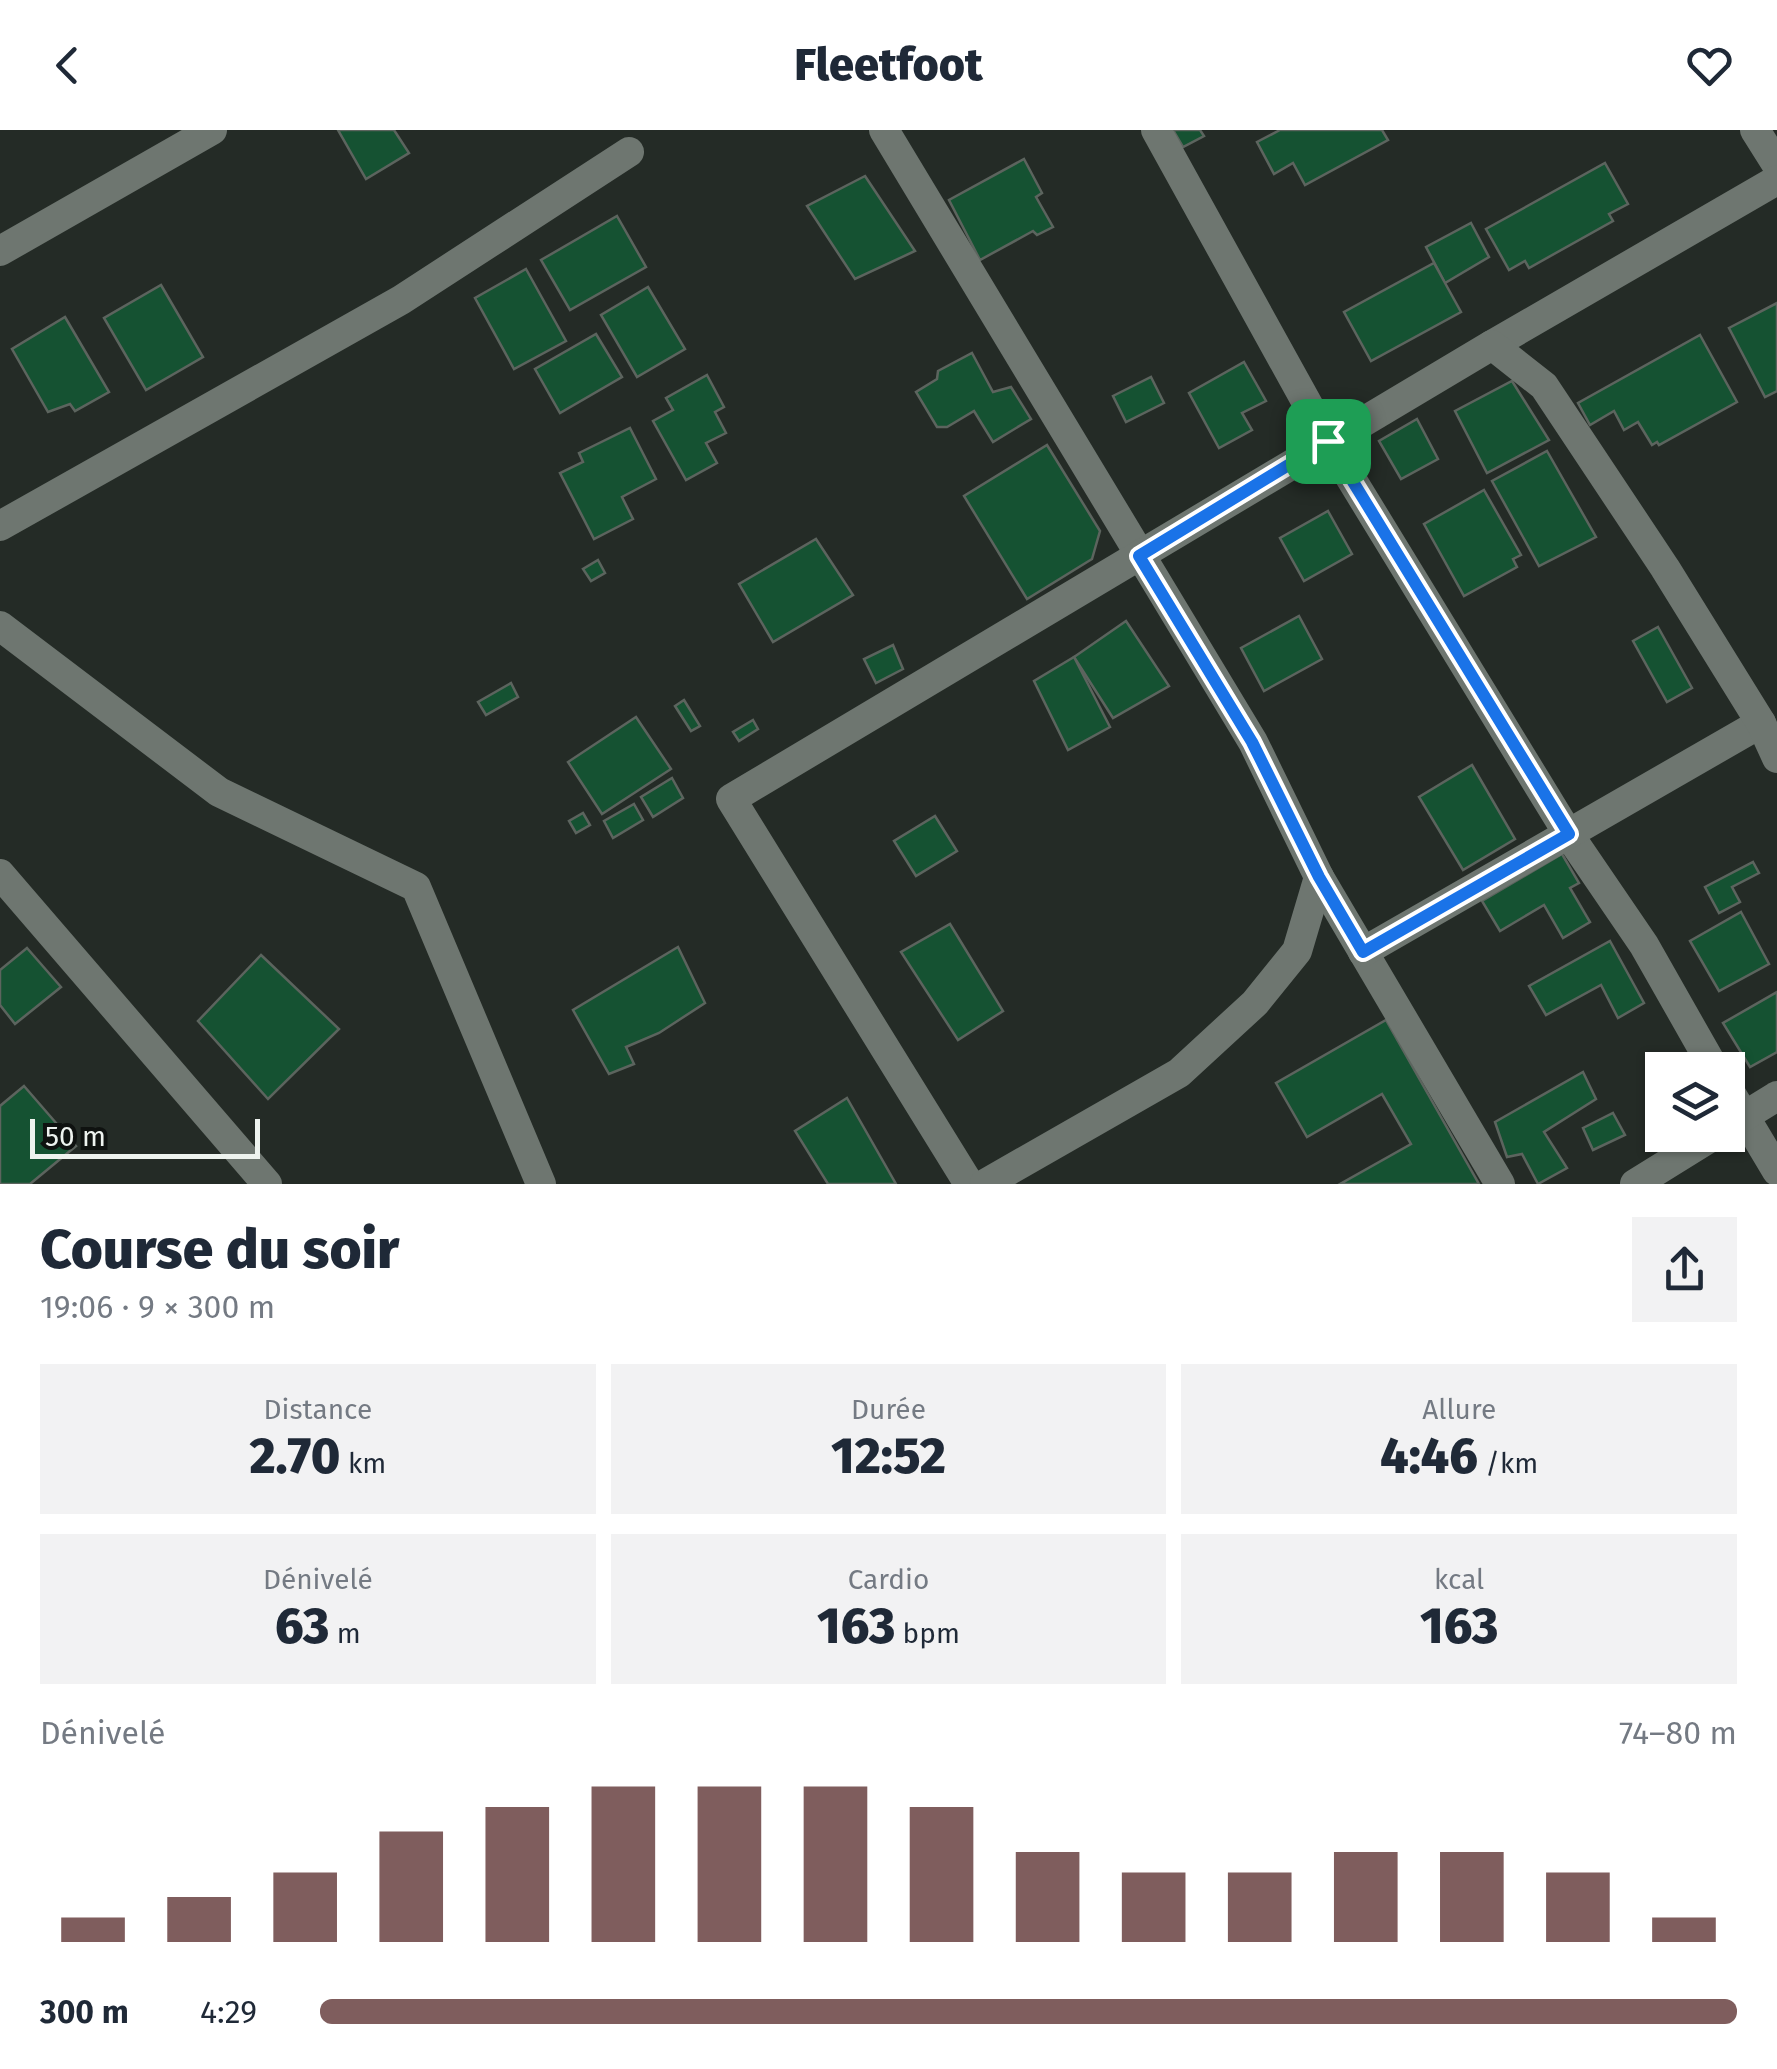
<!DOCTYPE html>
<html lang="fr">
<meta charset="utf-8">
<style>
:root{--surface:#fff;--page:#f2f2f3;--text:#1f2937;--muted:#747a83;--accent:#7f5d5d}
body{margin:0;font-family:"Fira Sans",sans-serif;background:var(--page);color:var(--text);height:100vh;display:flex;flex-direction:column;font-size:38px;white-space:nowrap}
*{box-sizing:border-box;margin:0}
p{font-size:32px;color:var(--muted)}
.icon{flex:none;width:55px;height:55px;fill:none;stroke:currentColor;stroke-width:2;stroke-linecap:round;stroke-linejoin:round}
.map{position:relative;height:1054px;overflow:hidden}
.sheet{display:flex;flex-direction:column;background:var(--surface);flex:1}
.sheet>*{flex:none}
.tools{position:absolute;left:1645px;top:922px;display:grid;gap:20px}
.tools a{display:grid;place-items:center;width:100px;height:100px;border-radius:0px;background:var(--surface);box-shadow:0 2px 8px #0004;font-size:50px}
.scale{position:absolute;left:30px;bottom:25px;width:230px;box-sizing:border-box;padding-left:10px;border:5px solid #eef3ef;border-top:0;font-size:28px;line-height:35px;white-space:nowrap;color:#eef3ef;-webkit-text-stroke:8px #0f1210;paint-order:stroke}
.pin{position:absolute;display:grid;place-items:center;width:85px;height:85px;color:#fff;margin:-42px;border-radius:20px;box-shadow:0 5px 15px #0006}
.round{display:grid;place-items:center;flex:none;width:105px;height:105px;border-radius:0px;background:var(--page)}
.summary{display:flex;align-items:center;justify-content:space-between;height:170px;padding:0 40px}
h1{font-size:55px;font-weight:800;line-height:75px}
.stats{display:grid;grid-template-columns:repeat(3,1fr);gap:15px;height:170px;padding:10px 40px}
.stats div{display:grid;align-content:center;border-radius:0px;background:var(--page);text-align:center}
.stats b{font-size:50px;font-weight:800}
.stats small{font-size:28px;font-weight:400}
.stats p{font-size:28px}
.chart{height:280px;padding:20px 40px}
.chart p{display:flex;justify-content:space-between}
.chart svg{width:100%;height:180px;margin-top:10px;stroke:var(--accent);stroke-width:6}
ul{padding:0 40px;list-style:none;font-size:32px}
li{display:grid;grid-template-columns:160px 120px 1fr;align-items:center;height:75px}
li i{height:25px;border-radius:12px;background:var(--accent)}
header{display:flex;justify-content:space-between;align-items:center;height:130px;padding:0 40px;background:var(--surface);font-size:45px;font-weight:800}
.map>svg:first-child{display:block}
.building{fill:#155232;stroke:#5c645e;stroke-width:2.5}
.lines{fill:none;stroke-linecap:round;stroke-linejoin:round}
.minor{stroke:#6e7670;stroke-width:30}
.route-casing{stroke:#fff;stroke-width:20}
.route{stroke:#1a73e8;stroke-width:12}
</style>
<header><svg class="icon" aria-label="back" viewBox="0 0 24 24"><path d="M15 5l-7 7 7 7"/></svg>Fleetfoot<svg class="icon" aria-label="heart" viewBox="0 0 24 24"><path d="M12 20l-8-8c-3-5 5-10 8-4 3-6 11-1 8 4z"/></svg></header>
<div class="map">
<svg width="1777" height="1054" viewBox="0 0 1777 1054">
<rect width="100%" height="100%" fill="#242b26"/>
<g class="building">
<path d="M338 0H394L409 23 366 49Z"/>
<path d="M1173 0H1200L1204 6 1183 17Z"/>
<path d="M1280 0H1382L1388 10 1305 55 1293 33 1274 44 1257 12Z"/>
<path d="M1024 29 1042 63 1036 67 1053 97 1037 105 1033 101 980 130 949 70Z"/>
<path d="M1605 33 1628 74 1609 84 1613 91 1529 138 1525 131 1509 140 1486 99Z"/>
<path d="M865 46 915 121 855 149 807 76Z"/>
<path d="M617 86 646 137 570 180 541 130Z"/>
<path d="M1471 93 1489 127 1445 153 1426 117Z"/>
<path d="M1434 133 1461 182 1371 231 1344 182Z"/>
<path d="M526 139 566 211 514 239 475 168Z"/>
<path d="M161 155 203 227 146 260 104 188Z"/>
<path d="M648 157 685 219 637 247 601 185Z"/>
<path d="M1777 173V261L1765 267 1729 198Z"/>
<path d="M65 187 109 262 75 281 70 274 48 282 12 219Z"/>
<path d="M596 204 622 247 560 283 535 239Z"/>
<path d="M1700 205 1737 272 1659 315 1657 312 1652 315 1638 292 1624 300 1614 281 1590 295 1578 273Z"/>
<path d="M972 223 993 262 1011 257 1031 289 993 312 974 281 947 297H937L916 262 937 249 938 241Z"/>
<path d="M1244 232 1266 271 1242 283 1252 300 1219 318 1189 263Z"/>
<path d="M707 245 724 277 715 282 726 303 706 313 717 333 686 350 653 291 673 280 666 268Z"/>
<path d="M1151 247 1164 273 1126 292 1113 266Z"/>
<path d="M1512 251 1549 310 1487 343 1455 281Z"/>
<path d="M1417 289 1438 329 1401 349 1379 311Z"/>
<path d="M630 298 656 349 622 367 633 389 594 409 560 343 583 332 579 323Z"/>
<path d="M1047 315 1100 401 1092 429 1027 469 964 366Z"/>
<path d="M1547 321 1596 407 1539 436 1492 351Z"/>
<path d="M1484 360 1521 425 1513 429 1517 437 1464 466 1424 394Z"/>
<path d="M1328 381 1352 424 1304 451 1280 408Z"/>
<path d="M816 409 853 465 773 512 739 454Z"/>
<path d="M598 430 605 443 591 451 583 439Z"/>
<path d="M1299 486 1322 529 1264 561 1241 518Z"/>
<path d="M1126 491 1169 556 1113 588 1074 527Z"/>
<path d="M1658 497 1692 558 1667 572 1633 511Z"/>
<path d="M893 515 903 539 876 553 864 529Z"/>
<path d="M1074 527 1110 597 1068 620 1034 551Z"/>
<path d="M511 553 518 567 486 585 478 572Z"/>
<path d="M684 570 700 596 691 601 675 576Z"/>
<path d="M636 587 671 639 602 684 568 632Z"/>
<path d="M753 590 758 599 739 611 733 602Z"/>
<path d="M1472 635 1515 709 1463 740 1419 667Z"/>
<path d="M672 648 683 668 653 687 641 667Z"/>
<path d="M634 674 643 690 613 708 604 691Z"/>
<path d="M583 683 590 695 576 703 569 691Z"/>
<path d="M935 686 957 721 916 746 894 711Z"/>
<path d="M1562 724 1579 753 1570 758 1590 792 1563 808 1544 775 1500 801 1482 771Z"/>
<path d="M1753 732 1759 743 1732 757 1740 772 1719 783 1705 757Z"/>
<path d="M1741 782 1769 834 1719 861 1690 811Z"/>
<path d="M950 794 1003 881 958 910 901 822Z"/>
<path d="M1610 811 1644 873 1618 888 1601 855 1546 885 1529 856Z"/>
<path d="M678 817 705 873 659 903 626 917 634 934 609 944 573 880Z"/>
<path d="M27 818 61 857 15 894 0 875V840Z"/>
<path d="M261 825 339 899 268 969 198 891Z"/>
<path d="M1777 862V922L1750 937 1723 893Z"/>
<path d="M1386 890 1479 1054H1340L1411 1014 1382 964 1307 1007 1276 953Z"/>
<path d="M1583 942 1596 969 1544 1002 1567 1038 1538 1054 1522 1024 1507 1027 1495 992Z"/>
<path d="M24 956 76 1016 30 1054H0V976Z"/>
<path d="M847 968 896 1054H828L795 1001Z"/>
<path d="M1613 983 1625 1005 1593 1020 1583 998Z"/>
</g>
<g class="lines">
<g class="minor">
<path d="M884 0 1253 612 1319 747 1500 1054"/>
<path d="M1156 0 1328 311 1569 705 1644 815 1715 940"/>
<path d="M1755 0 1777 35"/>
<path d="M0 121 212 0"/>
<path d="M1492 215 1777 50"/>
<path d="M0 396 401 170 629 22"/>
<path d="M0 496 219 662 416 757 541 1054"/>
<path d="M0 744 267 1054"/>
<path d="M1363 822 1761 593"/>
<path d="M1728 959 1777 1041"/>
<path d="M1730 995 1777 966"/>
<path d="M969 1054 731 669 1492 215 1544 256 1665 438 1761 593 1777 628"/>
<path d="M985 1054 1179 943 1255 873 1297 821 1319 747"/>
<path d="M1635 1054 1714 1005"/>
</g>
</g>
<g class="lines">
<g class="route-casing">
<path id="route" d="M1328 311 1569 704 1363 822 1319 747 1252 612 1139 426Z"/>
</g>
<use href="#route" class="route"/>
</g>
</svg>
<div class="tools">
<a><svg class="icon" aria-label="layers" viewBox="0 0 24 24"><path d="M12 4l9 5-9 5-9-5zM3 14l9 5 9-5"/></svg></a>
</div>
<div class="scale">50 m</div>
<div class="pin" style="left:1328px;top:311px;background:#1e9e55"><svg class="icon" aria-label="arrive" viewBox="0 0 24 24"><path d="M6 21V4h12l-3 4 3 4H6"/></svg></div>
</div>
<section class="sheet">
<div class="summary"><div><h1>Course du soir</h1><p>19:06 · 9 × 300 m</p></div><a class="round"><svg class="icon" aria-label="share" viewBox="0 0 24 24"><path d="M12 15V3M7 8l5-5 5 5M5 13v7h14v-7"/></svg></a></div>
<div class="stats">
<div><p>Distance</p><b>2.70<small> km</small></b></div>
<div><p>Durée</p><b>12:52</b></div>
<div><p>Allure</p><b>4:46<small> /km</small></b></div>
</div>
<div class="stats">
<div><p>Dénivelé</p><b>63<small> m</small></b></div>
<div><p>Cardio</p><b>163<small> bpm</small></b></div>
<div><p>kcal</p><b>163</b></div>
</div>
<div class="chart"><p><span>Dénivelé</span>74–80 m</p>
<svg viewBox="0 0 160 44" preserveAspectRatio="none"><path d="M5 44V38M15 44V33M25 44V27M35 44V17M45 44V11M55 44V6M65 44V6M75 44V6M85 44V11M95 44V22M105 44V27M115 44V27M125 44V22M135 44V22M145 44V27M155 44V38"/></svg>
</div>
<ul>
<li><b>300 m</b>4:29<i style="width:100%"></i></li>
</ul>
</section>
